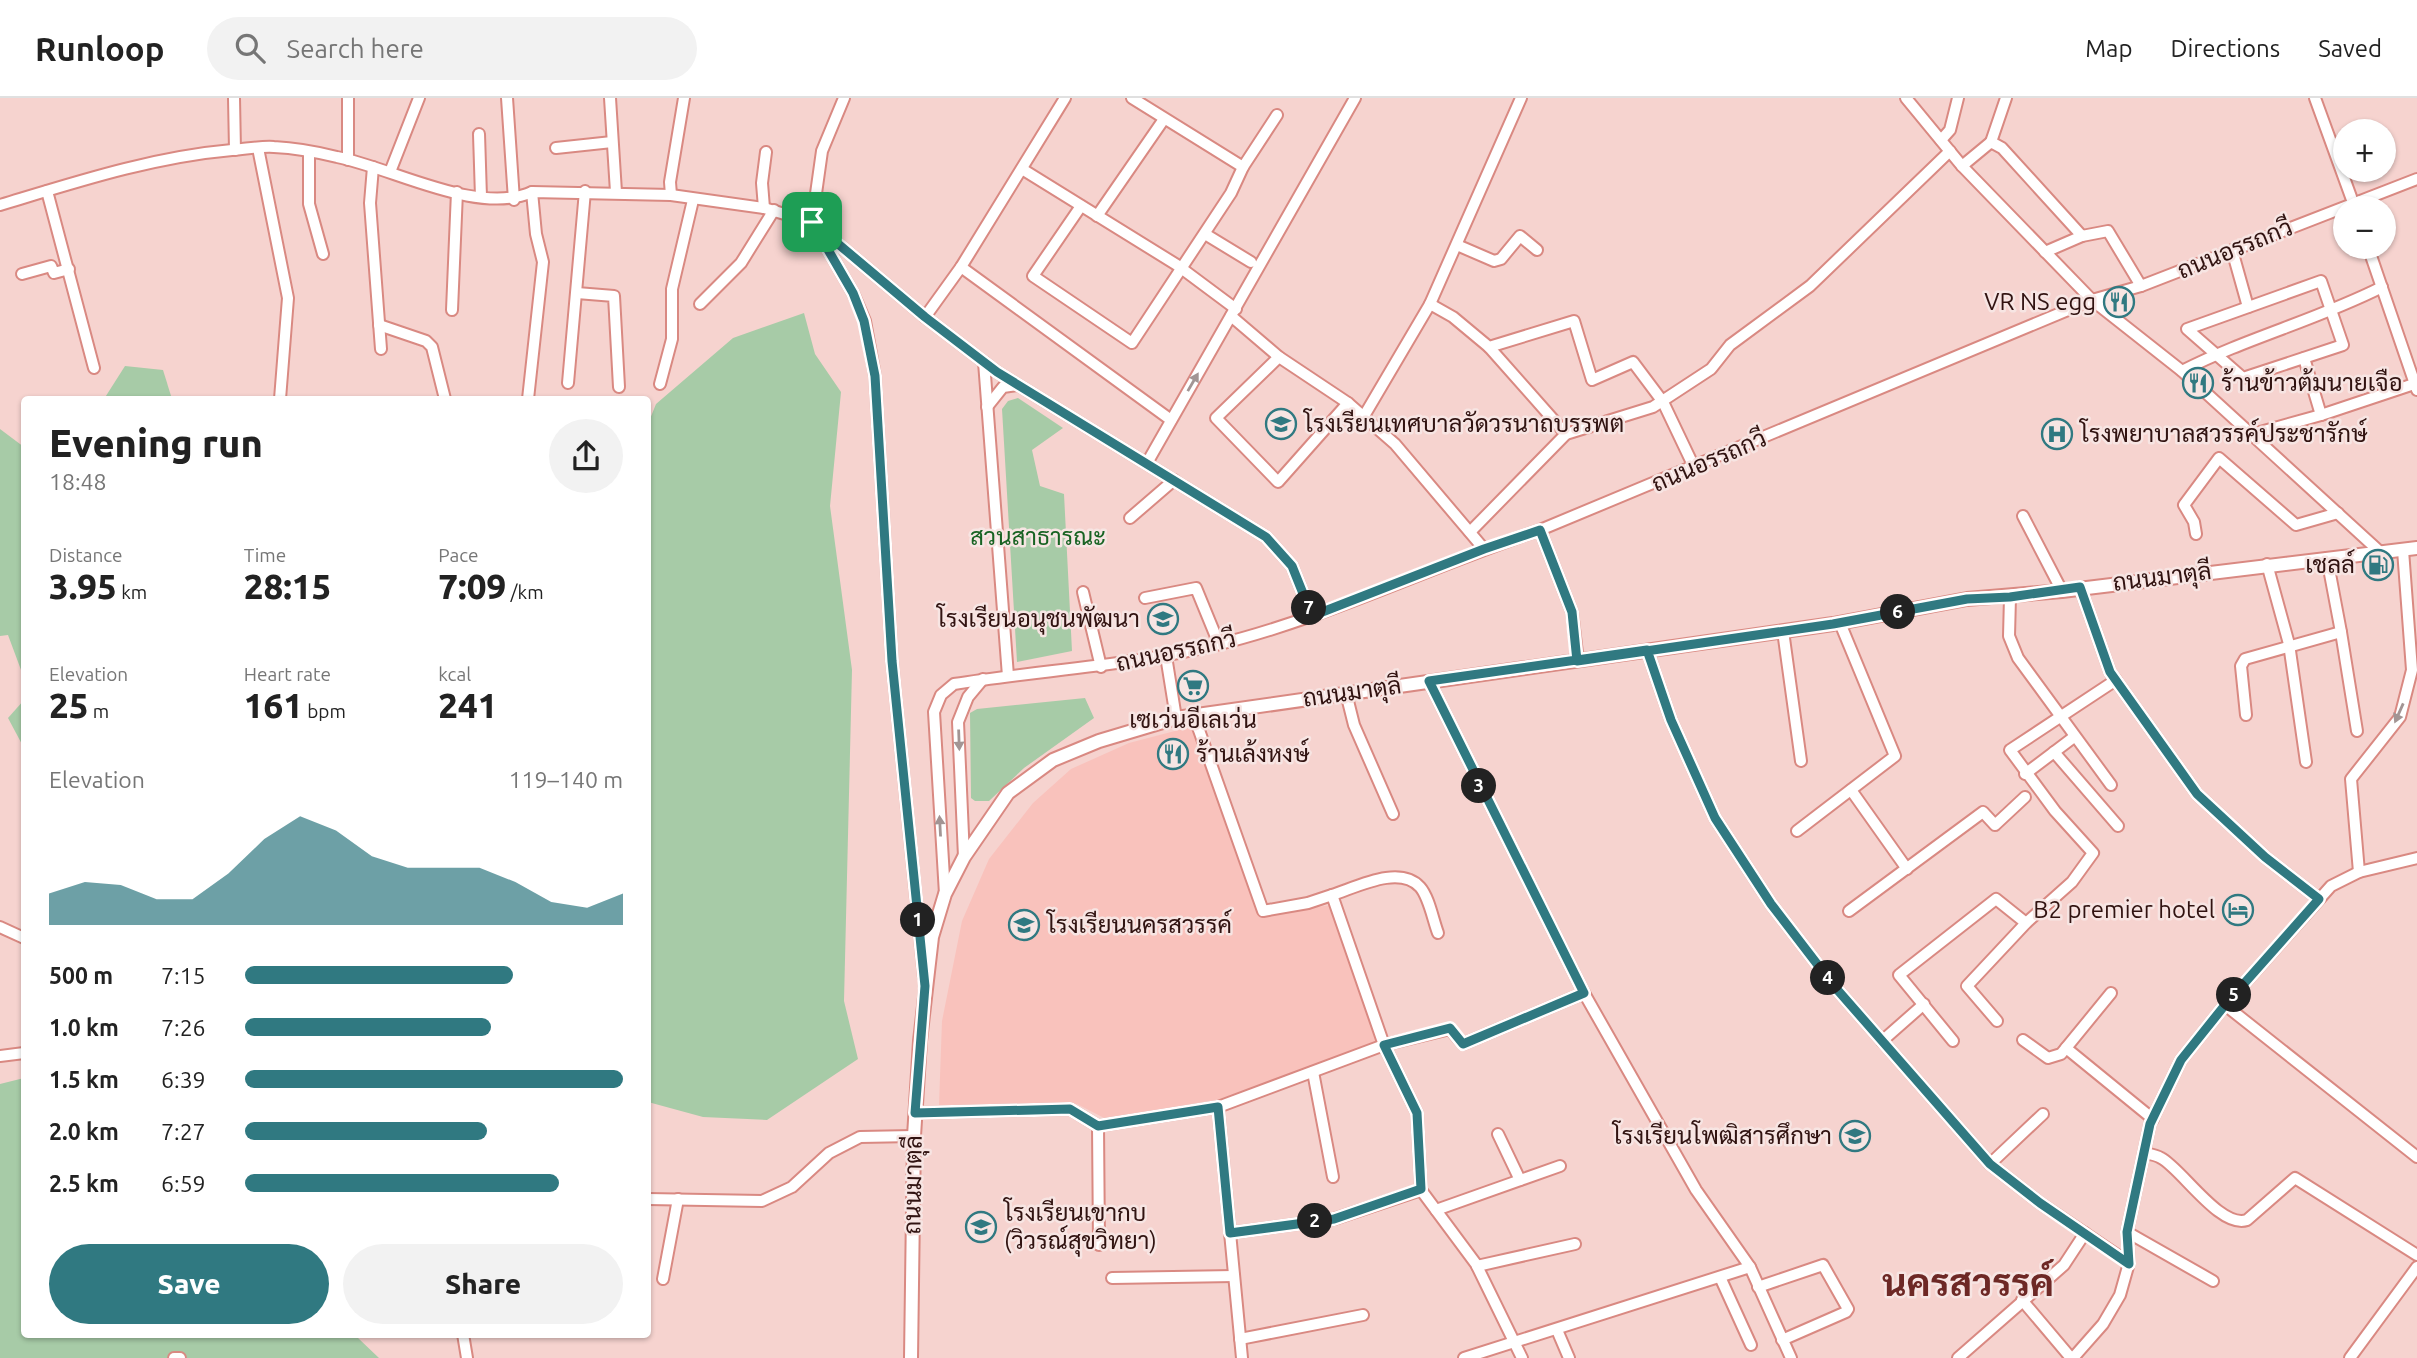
<!DOCTYPE html>
<meta charset="utf-8">
<style>
:root{--surface:#fff;--page:#f2f2f2;--text:#222;--muted:#767676;--line:#e0e0e0;--accent:#307981}
body{margin:0;font-family:Ubuntu,Sarabun,sans-serif;background:var(--page);color:var(--text);height:100vh;display:flex;flex-direction:column;font-size:26px;white-space:nowrap}
*{box-sizing:border-box;margin:0}
p{font-size:23px;color:var(--muted)}
.icon{flex:none;width:38px;height:38px;fill:none;stroke:currentColor;stroke-width:2;stroke-linecap:round;stroke-linejoin:round}
.map{position:relative;flex:1;overflow:hidden}
.side{position:absolute;left:21px;top:298px;width:630px;height:942px;display:flex;flex-direction:column;background:var(--surface);border-radius:7px;box-shadow:0 2px 5px #0004}
.side>*{flex:none}
.fabs{position:absolute;left:2333px;top:21px;display:grid;gap:14px}
.fabs a{display:grid;place-items:center;width:63px;height:63px;border-radius:50%;background:var(--surface);box-shadow:0 2px 5px #0004;font-size:35px}
.pin{position:absolute;display:grid;place-items:center;width:60px;height:60px;color:#fff;margin:-30px;border-radius:14px;box-shadow:0 4px 10px #0006}
.km{position:absolute;width:35px;height:35px;margin:-18px;border-radius:50%;background:#222;color:#fff;font-size:19px;line-height:35px;text-align:center}
.round{display:grid;place-items:center;flex:none;width:74px;height:74px;border-radius:37px;background:var(--page)}
.overview{display:flex;align-items:center;justify-content:space-between;height:119px;padding:0 28px}
h1{font-size:38px;font-weight:800;line-height:52px}
.stats{display:grid;grid-template-columns:repeat(3,1fr);gap:10px;height:119px;padding:7px 28px}
.stats div{display:grid;align-content:center}
.stats b{font-size:35px;font-weight:800}
.stats small{font-size:19px;font-weight:400}
.stats p{font-size:19px}
.chart{height:196px;padding:14px 28px}
.chart p{display:flex;justify-content:space-between}
.chart svg{width:100%;height:126px;margin-top:7px;fill:var(--accent);opacity:.7}
.cta{display:flex;gap:14px;margin-top:auto;padding:14px 28px}
.cta a{flex:1;height:80px;border-radius:42px;background:var(--accent);color:#fff;font-size:28px;font-weight:800;line-height:80px;text-align:center}
.cta a+a{background:var(--page);color:var(--text)}
ul{padding:0 28px;list-style:none;font-size:23px}
li{display:grid;grid-template-columns:112px 84px 1fr;align-items:center;height:52px}
li i{height:18px;border-radius:9px;background:var(--accent)}
header{display:flex;align-items:center;gap:42px;box-sizing:border-box;height:98px;padding:0 35px;background:var(--surface);border-bottom:2px solid var(--line)}
header strong{font-size:33px}
nav{display:flex;gap:38px;margin-inline-start:auto;font-size:24px}
.search{width:490px;height:63px;background:var(--page);display:flex;align-items:center;gap:18px;box-sizing:border-box;padding:0 24px;border-radius:38px;color:var(--muted);font-size:26px}
.map>svg:first-child{display:block}
.built{fill:#f9c2bc}
.green{fill:#a7cba7}
.lines{fill:none;stroke-linecap:round;stroke-linejoin:round}
.minor-casing{stroke:#d98982;stroke-width:14}
.major-casing{stroke:#d98982;stroke-width:16}
.minor{stroke:#fff;stroke-width:10}
.major{stroke:#fff;stroke-width:12}
.oneway{fill:#a29594}
.route-casing{stroke:#fff;stroke-width:14}
.route{stroke:#307981;stroke-width:9}
.labels{text-anchor:middle;stroke-width:5;stroke-linejoin:round;paint-order:stroke}
.street-label{font-size:24px;fill:#311311;stroke:#f7e5e3}
.poi-label{font-size:24px;fill:#311311;stroke:#f7e5e3;text-anchor:start}
.park-label{font-size:24px;fill:#186323;stroke:#f7e5e3}
.town-label{font-size:38px;font-weight:bold;fill:#6d2825;stroke:#f7e5e3}
</style>
<header>
<strong>Runloop</strong>
<div class="search"><svg class="icon" aria-label="search" viewBox="0 0 24 24"><circle cx="10" cy="10" r="6"/><path d="M15 15l6 6"/></svg>Search here</div>
<nav><a>Map</a><a>Directions</a><a>Saved</a></nav>
</header>
<div class="map">
<svg width="2417" height="1260" viewBox="0 0 2417 1260">
<rect width="100%" height="100%" fill="#f6d3cf"/>
<path class="built" d="M1194 628 1262 816 1332 807 1381 946 1220 1001 1106 1021 1077 1006 939 1007 942 923 962 823 989 761 1033 705 1071 671 1129 645Z"/>
<g class="green">
<path d="M804 215 815 256 841 294 830 408 852 572 844 903 858 961 767 1022 703 1019 648 1004V326L656 306 733 240Z"/>
<path d="M125 268 163 272 172 301H104Z"/>
<path d="M1018 300 1063 330 1032 352 1040 388 1064 396 1072 553 1017 564 1002 311 1008 303Z"/>
<path d="M0 331 24 349V580L8 537 0 538Z"/>
<path d="M1085 600 1094 620 1024 670 989 703H975L971 700 970 615 977 611Z"/>
<path d="M24 602V650L8 620Z"/>
<path d="M24 980V1236H358V1240L379 1260H0V986Z"/>
</g>
<g class="lines">
<g class="minor-casing">
<g id="minor">
<path d="M234 0 235 52"/>
<path d="M507 0 514 102"/>
<path d="M610 0 616 94"/>
<path d="M844 0 822 53 812 124 853 195 865 223 875 278 892 563 924 879"/>
<path d="M1906 0 1962 68 2092 202 2182 273 2379 453"/>
<path d="M2315 0 2355 110"/>
<path d="M479 36 481 99"/>
<path d="M1941 42 1950 32 1958 0"/>
<path d="M1991 44 2006 0"/>
<path d="M258 50 288 200 280 301"/>
<path d="M556 50 612 44"/>
<path d="M309 54V106L323 156"/>
<path d="M348 62V0"/>
<path d="M1962 68 1991 44 2002 50 2082 138 2108 133 2141 188"/>
<path d="M373 69 370 105 381 251"/>
<path d="M1243 69 1277 17"/>
<path d="M1022 71 1177 167 1236 211"/>
<path d="M390 74 419 0"/>
<path d="M47 93 94 270"/>
<path d="M671 97 670 84 684 0"/>
<path d="M0 107C76 84 152 59 232 52 246 51 261 48 274 49 295 50 317 54 337 59 393 70 478 118 532 94L671 97 764 110 812 124 925 219 997 274 1266 439 1292 468 1312 518"/>
<path d="M1081 108 1033 178 1132 245 1231 95 1243 69 1132 0"/>
<path d="M764 110 762 85 766 54"/>
<path d="M1097 118 1164 21"/>
<path d="M1205 136 1251 164"/>
<path d="M1457 147 1494 163 1501 161 1520 138 1537 152"/>
<path d="M2368 149 2417 292"/>
<path d="M2232 152 2248 209"/>
<path d="M2045 154 2082 138"/>
<path d="M961 169 1171 322"/>
<path d="M22 176 51 168 54 175 69 171"/>
<path d="M2321 183 2343 247 2243 280 2187 231Z"/>
<path d="M577 195 614 198 619 289"/>
<path d="M700 206 741 165 774 112"/>
<path d="M1430 206 1453 219 1489 249 1574 223 1592 282 1633 264 1663 304 1694 369"/>
<path d="M452 212 457 94"/>
<path d="M1231 218 1279 259 1348 305 1395 346 1484 451"/>
<path d="M925 219 961 169 1065 0"/>
<path d="M379 227 426 243 432 249 445 301"/>
<path d="M1489 249 1566 336"/>
<path d="M1279 259 1216 320 1278 384 1348 305"/>
<path d="M2304 260 2321 317"/>
<path d="M984 264 1008 578"/>
<path d="M2182 273C2246 240 2317 222 2382 189"/>
<path d="M568 285 585 93"/>
<path d="M660 286 672 241V191L693 102"/>
<path d="M528 301 543 164 536 136 532 94"/>
<path d="M987 309 1003 289 1017 287"/>
<path d="M1364 318 1430 206 1521 0"/>
<path d="M2253 336 2321 317 2417 285"/>
<path d="M1147 365 1355 0"/>
<path d="M2023 418 2062 493"/>
<path d="M1130 420 1174 382"/>
<path d="M1540 432 1572 514 1578 563"/>
<path d="M1470 434 1566 336 1653 309 1711 271 1730 247 1810 188 1950 53"/>
<path d="M2196 436 2194 424 2184 407 2219 360 2296 427 2338 415"/>
<path d="M2267 466 2289 546 2306 664"/>
<path d="M2080 489 2110 574 2197 696 2265 759 2319 801"/>
<path d="M1083 494 1101 569"/>
<path d="M2010 499 2009 538 2018 560 2111 687"/>
<path d="M1145 500 1196 490 1219 546"/>
<path d="M1783 533 1801 663"/>
<path d="M2341 534 2357 633"/>
<path d="M1647 552 1671 622 1715 720 1771 806 1834 888 1990 1066 2040 1105 2129 1165"/>
<path d="M1166 558 1176 620"/>
<path d="M1429 583 1584 895 1696 1092 1750 1169 1791 1260"/>
<path d="M1346 595 1354 627 1393 716"/>
<path d="M2246 617 2241 568 2245 561 2341 534 2327 460"/>
<path d="M1194 618 1263 813 1308 805 1332 797 1384 947 1417 1015 1421 1092 1476 1166 1522 1260"/>
<path d="M2054 654 2118 728"/>
<path d="M2025 676 2074 639"/>
<path d="M1851 692 1907 771"/>
<path d="M1797 733 1895 658 1840 525"/>
<path d="M964 759 958 624 968 599 983 581"/>
<path d="M2359 774 2351 681 2400 619 2412 572 2403 452"/>
<path d="M945 796 934 614 941 597 954 586C1042 572 1129 568 1216 547 1327 520 1431 468 1540 432L2092 202 2141 188 2417 81"/>
<path d="M1332 797C1355 790 1399 766 1420 789 1429 799 1433 822 1438 835"/>
<path d="M1849 813 1983 714 1995 727 2025 699"/>
<path d="M0 829 24 840"/>
<path d="M2225 907 2417 1059"/>
<path d="M1997 923 1967 888 2026 825 2072 784 2093 755 2055 713 2010 652 2116 582"/>
<path d="M2023 942 2048 960 2061 956 2066 950 2153 1021"/>
<path d="M1882 943 1924 906"/>
<path d="M1953 943 1899 877 1996 801 2026 825"/>
<path d="M2066 950 2111 895"/>
<path d="M0 958 24 955"/>
<path d="M1313 974 1333 1079"/>
<path d="M1218 1009 1242 1260"/>
<path d="M915 1015 1070 1011 1098 1028 1218 1009 1384 947 1450 931 1463 946 1584 895"/>
<path d="M1098 1028 1099 1147"/>
<path d="M1498 1036 1520 1082"/>
<path d="M2145 1055C2150 1056 2156 1057 2161 1060 2181 1070 2220 1131 2247 1122L2295 1080 2417 1157"/>
<path d="M1990 1066 2043 1016"/>
<path d="M648 1101 762 1103 792 1089 829 1055 860 1039 914 1038"/>
<path d="M1436 1112 1560 1068"/>
<path d="M2127 1134 2213 1183"/>
<path d="M1230 1135 1334 1121 1421 1092"/>
<path d="M1477 1168 1575 1146"/>
<path d="M1720 1179 1751 1247"/>
<path d="M1112 1180 1234 1178"/>
<path d="M663 1181 678 1101"/>
<path d="M1758 1189 1823 1167 1848 1211 1846 1214 1782 1242"/>
<path d="M2022 1202 2071 1260"/>
<path d="M1557 1232 1569 1260"/>
<path d="M463 1236 467 1260"/>
<path d="M1240 1241 1363 1217"/>
<path d="M174 1260H180"/>
<path d="M1464 1260 1750 1169"/>
<path d="M1958 1260 2064 1167 2085 1135"/>
<path d="M2073 1260 2103 1226 2120 1197 2129 1165 2127 1134 2150 1026 2181 962 2225 907 2331 788 2359 774 2417 760"/>
<path d="M2350 1260 2417 1169"/>
</g>
</g>
<g class="major-casing">
<path id="major" d="M911 1260 914 1038 920 943 932 839 945 796 964 759 1008 695 1053 662 1099 643 1176 620 1833 526 1967 501 2062 493 2417 450"/>
</g>
<use href="#minor" class="minor"/>
<use href="#major" class="major"/>
</g>
<defs><path id="oneway-solid" d="M-6-.8H1V-3.2L6.5 0L1 3.2V.8H-6Z" transform="scale(1.75)"/></defs>
<g class="oneway">
<use href="#oneway-solid" transform="translate(1193 284) rotate(-60)"/>
<use href="#oneway-solid" transform="translate(2399 615) rotate(114)"/>
<use href="#oneway-solid" transform="translate(959 642) rotate(88)"/>
<use href="#oneway-solid" transform="translate(940 728) rotate(-93)"/>
</g>
<g class="lines">
<g class="route-casing">
<path id="route" d="M812 124 853 195 864 223 875 278 892 563 925 888 915 1015 1070 1011 1098 1028 1218 1009 1230 1135 1334 1121 1421 1091 1417 1015 1384 947 1450 930 1463 946 1584 895 1429 583 1647 552 1671 622 1715 720 1771 806 1834 888 1990 1066 2040 1105 2129 1166 2127 1134 2150 1026 2181 962 2225 907 2319 801 2265 759 2197 696 2110 574 2080 489 2010 499 1967 501 1833 526 1577 563 1572 514 1540 432 1484 451 1312 518 1292 468 1266 439 997 274 925 219 812 124"/>
</g>
<use href="#route" class="route"/>
</g>
<defs>
<g id="restaurant-ring" transform="scale(1.575)"><circle r="9.5" fill="#f7e5e3" stroke="#307981" stroke-width="1.5"/><path d="M-5-6h1v4h1v-4h1v4h1v-4h1v5L-1.5 .5V6h-2V.5L-5-1ZM5-6V6H3V1.5H1.5Q1.5-4 5-6Z" fill="#307981"/></g>
<g id="school-ring" transform="scale(1.575)"><circle r="9.5" fill="#f7e5e3" stroke="#307981" stroke-width="1.5"/><path d="M0-5L7-2L0 1L-7-2ZM-4 1L0 2.5L4 1V4Q0 6-4 4Z" fill="#307981"/></g>
<g id="hospital-ring" transform="scale(1.575)"><circle r="9.5" fill="#f7e5e3" stroke="#307981" stroke-width="1.5"/><path d="M-5-5h3v3.5h4V-5h3V5h-3V1.5h-4V5h-3Z" fill="#307981"/></g>
<g id="fuel-ring" transform="scale(1.575)"><circle r="9.5" fill="#f7e5e3" stroke="#307981" stroke-width="1.5"/><path d="M-5.5-6h7V0h2V4h1.3V-2.5L3-4.5l.8-.8L6-3V5H2.5V1h-1V6h-7ZM-4.2-4.7v3.2H.2V-4.7Z" fill="#307981"/></g>
<g id="supermarket-ring" transform="scale(1.575)"><circle r="9.5" fill="#f7e5e3" stroke="#307981" stroke-width="1.5"/><path d="M-6-5.5h2.5l.6 2H6L4.5 2H-2.5L-4.4-4H-6ZM-1.5 3.2a1.3 1.3 0 1 0 .1 0ZM3 3.2a1.3 1.3 0 1 0 .1 0Z" fill="#307981"/></g>
<g id="hotel-ring" transform="scale(1.575)"><circle r="9.5" fill="#f7e5e3" stroke="#307981" stroke-width="1.5"/><path d="M-6-4.5h1.5V1H6V5H4.5V3h-9V5H-6ZM-4 0a1.8 1.8 0 1 1 3.6 0ZM.5 0V-2.5h3Q6-2.5 6 0Z" fill="#307981"/></g>
</defs>
<g fill-rule="evenodd">
<use href="#restaurant-ring" x="2119" y="204"/>
<use href="#restaurant-ring" x="2198" y="285"/>
<use href="#school-ring" x="1281" y="326"/>
<use href="#hospital-ring" x="2057" y="336"/>
<use href="#fuel-ring" x="2378" y="467"/>
<use href="#school-ring" x="1163" y="521"/>
<use href="#supermarket-ring" x="1193" y="588"/>
<use href="#restaurant-ring" x="1173" y="656"/>
<use href="#hotel-ring" x="2238" y="812"/>
<use href="#school-ring" x="1024" y="827"/>
<use href="#school-ring" x="1855" y="1038"/>
<use href="#school-ring" x="981" y="1129"/>
</g>
<g class="labels">
<g class="street-label">
<text transform="translate(2235 151) rotate(-22)" y="8">ถนนอรรถกวี</text>
<text transform="translate(1709 363) rotate(-23)" y="8">ถนนอรรถกวี</text>
<text transform="translate(2162 479) rotate(-7)" y="8">ถนนมาตุลี</text>
<text transform="translate(1176 553) rotate(-12)" y="8">ถนนอรรถกวี</text>
<text transform="translate(1352 594) rotate(-8)" y="8">ถนนมาตุลี</text>
<text transform="translate(913 1087) rotate(-89)" y="8">ถนนมาตุลี</text>
</g>
<g class="poi-label">
<text x="2096" y="212" text-anchor="end">VR NS egg</text>
<text x="2221" y="293">ร้านข้าวต้มนายเจือ</text>
<text x="1304" y="334">โรงเรียนเทศบาลวัดวรนาถบรรพต</text>
<text x="2080" y="344">โรงพยาบาลสวรรค์ประชารักษ์</text>
<text x="2355" y="475" text-anchor="end">เชลล์</text>
<text x="1140" y="529" text-anchor="end">โรงเรียนอนุชนพัฒนา</text>
<text x="1193" y="630" text-anchor="middle">เซเว่นอีเลเว่น</text>
<text x="1196" y="664">ร้านเล้งหงษ์</text>
<text x="2215" y="820" text-anchor="end">B2 premier hotel</text>
<text x="1047" y="835">โรงเรียนนครสวรรค์</text>
<text x="1832" y="1046" text-anchor="end">โรงเรียนโพฒิสารศึกษา</text>
<text x="1004" y="1123">โรงเรียนเขากบ<tspan x="1004" dy="28">(วิวรณ์สุขวิทยา)</tspan></text>
</g>
<g class="park-label">
<text x="1038" y="447">สวนสาธารณะ</text>
</g>
<g class="town-label">
<text x="1968" y="1198">นครสวรรค์</text>
</g>
</g>
</svg>
<div class="fabs">
<a>+</a>
<a>−</a>
</div>
<div class="pin" style="left:812px;top:124px;background:#1e9e55"><svg class="icon" aria-label="arrive" viewBox="0 0 24 24"><path d="M6 21V4h12l-3 4 3 4H6"/></svg></div>
<b class="km" style="left:918px;top:822px">1</b>
<b class="km" style="left:1315px;top:1123px">2</b>
<b class="km" style="left:1479px;top:688px">3</b>
<b class="km" style="left:1828px;top:880px">4</b>
<b class="km" style="left:2234px;top:897px">5</b>
<b class="km" style="left:1898px;top:514px">6</b>
<b class="km" style="left:1309px;top:510px">7</b>
<section class="side">
<div class="overview"><div><h1>Evening run</h1><p>18:48</p></div><a class="round"><svg class="icon" aria-label="share" viewBox="0 0 24 24"><path d="M12 15V3M7 8l5-5 5 5M5 13v7h14v-7"/></svg></a></div>
<div class="stats">
<div><p>Distance</p><b>3.95<small> km</small></b></div>
<div><p>Time</p><b>28:15</b></div>
<div><p>Pace</p><b>7:09<small> /km</small></b></div>
</div>
<div class="stats">
<div><p>Elevation</p><b>25<small> m</small></b></div>
<div><p>Heart rate</p><b>161<small> bpm</small></b></div>
<div><p>kcal</p><b>241</b></div>
</div>
<div class="chart"><p><span>Elevation</span>119–140 m</p>
<svg viewBox="0 0 160 44" preserveAspectRatio="none"><path d="M0 44V33L10 29L20 30L30 35L40 35L50 26L60 14L70 6L80 11L90 20L100 24L110 24L120 24L130 29L140 36L150 38L160 33V44z"/></svg>
</div>
<ul>
<li><b>500 m</b>7:15<i style="width:71%"></i></li>
<li><b>1.0 km</b>7:26<i style="width:65%"></i></li>
<li><b>1.5 km</b>6:39<i style="width:100%"></i></li>
<li><b>2.0 km</b>7:27<i style="width:64%"></i></li>
<li><b>2.5 km</b>6:59<i style="width:83%"></i></li>
</ul>
<div class="cta"><a>Save</a><a>Share</a></div>
</section>
</div>
